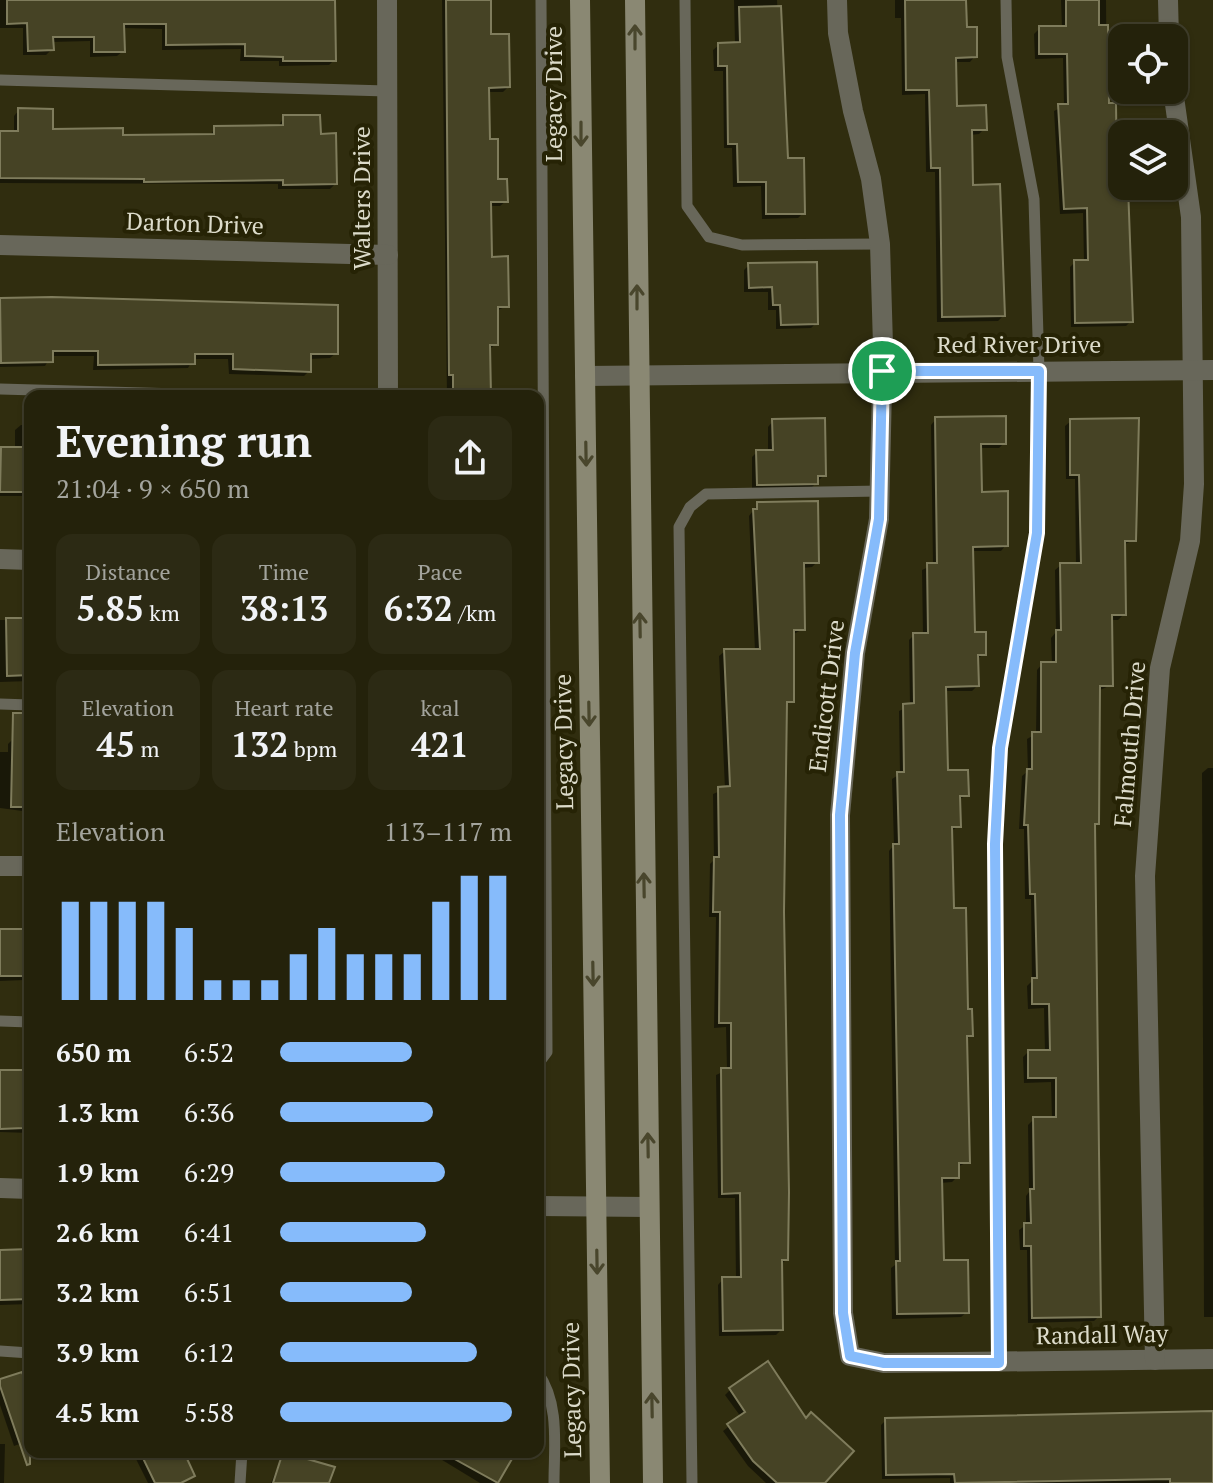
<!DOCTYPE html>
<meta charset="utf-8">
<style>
:root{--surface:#24220b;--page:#2c2a14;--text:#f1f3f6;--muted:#a3a49d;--line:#413f2c;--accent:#86bbfb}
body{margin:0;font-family:"PT Serif",serif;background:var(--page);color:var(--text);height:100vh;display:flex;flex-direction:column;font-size:30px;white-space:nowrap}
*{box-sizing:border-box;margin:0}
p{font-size:26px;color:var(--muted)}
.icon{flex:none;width:44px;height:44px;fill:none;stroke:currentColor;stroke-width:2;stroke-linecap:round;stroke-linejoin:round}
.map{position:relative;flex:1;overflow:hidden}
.panel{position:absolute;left:24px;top:390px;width:520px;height:1068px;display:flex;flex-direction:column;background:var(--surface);border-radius:16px;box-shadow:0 2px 6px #0004,0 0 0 2px var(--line)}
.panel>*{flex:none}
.fabs{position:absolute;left:1108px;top:24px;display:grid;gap:16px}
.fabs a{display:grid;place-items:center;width:80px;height:80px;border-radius:16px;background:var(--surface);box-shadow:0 2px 6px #0004,0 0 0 2px var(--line);font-size:40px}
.pin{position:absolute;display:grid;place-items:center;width:68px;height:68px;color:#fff;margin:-34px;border:4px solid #fff;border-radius:50%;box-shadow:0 2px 8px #0007}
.round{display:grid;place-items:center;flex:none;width:84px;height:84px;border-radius:16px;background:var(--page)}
.summary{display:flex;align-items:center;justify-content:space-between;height:136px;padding:0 32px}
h1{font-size:44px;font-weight:600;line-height:60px}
.figures{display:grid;grid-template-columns:repeat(3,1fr);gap:12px;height:136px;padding:8px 32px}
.figures div{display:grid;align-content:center;border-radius:16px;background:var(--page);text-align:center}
.figures b{font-size:34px;font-weight:600}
.figures small{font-size:22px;font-weight:400}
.figures p{font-size:22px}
.chart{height:224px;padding:16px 32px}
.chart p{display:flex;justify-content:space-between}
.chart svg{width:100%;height:144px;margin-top:8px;stroke:var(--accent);stroke-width:6}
ul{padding:0 32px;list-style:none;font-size:26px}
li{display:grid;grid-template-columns:128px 96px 1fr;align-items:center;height:60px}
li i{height:20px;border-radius:10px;background:var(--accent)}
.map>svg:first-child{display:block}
.shadow{fill:#0007}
.building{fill:#464325;stroke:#7f7c5c;stroke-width:2}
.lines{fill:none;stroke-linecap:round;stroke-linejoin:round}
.service{stroke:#68675a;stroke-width:11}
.minor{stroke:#68675a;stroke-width:20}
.tertiary{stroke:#68675a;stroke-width:20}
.secondary{stroke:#8a8873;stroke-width:20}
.oneway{stroke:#49462c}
.route-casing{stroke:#fff;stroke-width:16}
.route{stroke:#86bbfb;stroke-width:10}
.labels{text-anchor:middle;stroke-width:8;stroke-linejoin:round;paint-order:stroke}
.street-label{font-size:24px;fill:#dcdbca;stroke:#262305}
</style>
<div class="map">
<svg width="1213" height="1483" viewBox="0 0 1213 1483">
<rect width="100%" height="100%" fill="#302d0f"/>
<g class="shadow">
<path d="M0 0H333L334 60 329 65 279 66V61H240L241 49 162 50V29L122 28 123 51 117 56 90 57V41L51 42 52 49 46 55H23V28H0Z"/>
<path d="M442 0H488L489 36 508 87 503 92H487L488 141 497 181 506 201 500 206H489L490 259 507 306 496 311V344L488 350 489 395 507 396H447Z"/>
<path d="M734 0H777L787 160 803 213 798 218 762 219 761 186 733 187 732 148H724L723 71H714L713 50 719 45 735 44Z"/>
<path d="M895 0H964L965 29 975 56 970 62H954L955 108 984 129 979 134 970 135 971 187 1003 316 998 321 937 322 935 172H926L925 94 902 95 901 18H895Z"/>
<path d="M1061 0H1106L1107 105 1116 183 1126 186 1131 321 1126 326 1071 327 1070 267 1075 262H1084L1083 213 1060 214 1054 111 1064 106 1063 58 1035 59 1034 34 1040 28H1062Z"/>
<path d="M19 110 51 131 121 137 210 136 215 128 278 127 284 117 319 136 335 184 330 189H278V184L0 183V133H14V116Z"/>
<path d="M749 265 816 323 811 328 776 329V310H768V292H744V270Z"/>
<path d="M0 300 336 306V353L330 358 309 359V371L304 376 229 374 228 359H193L188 368 93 370 94 356H51L45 366 0 367Z"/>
<path d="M936 419 1004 443 999 448H979L980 494 1006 545 1001 551H972L973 634 984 654 977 659V686L972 691H944L946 772 967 795 958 800 959 826 951 831 952 910 971 1035 965 1041 968 1162 957 1167V1177L952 1182 940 1183 942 1262 967 1312 961 1317 892 1319 891 1268 895 1265 889 851 894 845 892 779 900 774 899 711 910 706 909 640 914 635H923L922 570 933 565 931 425Z"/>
<path d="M773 421 824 475 811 488 752 489V457L757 452H768V427Z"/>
<path d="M1071 421 1134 540 1123 545 1124 614 1118 620H1110L1111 685 1098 691 1097 823 1093 827 1099 1316 1094 1321 1028 1323 1027 1250H1020L1019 1230 1026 1225V1196L1029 1192 1028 1125 1034 1119H1052L1051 1082 1024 1083 1023 1057 1028 1052H1045L1044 1008 1028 1009 1027 986 1032 981 1031 899H1025L1024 829H1019L1022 776 1028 771 1027 739 1036 734 1037 670 1042 664H1052L1051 638 1056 632 1055 570 1061 565H1076L1075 479H1066L1065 426Z"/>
<path d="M21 425H30V496H0V449H15V430Z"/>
<path d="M758 504 817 562 812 567 802 568 803 629 792 635V701L784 706 782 912 786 1260 780 1265 781 1330 776 1335 719 1336 718 1285 723 1279H736L735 1198H718L716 1075 727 1070 726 1027 714 1028 716 917H709L710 864 714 860 713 794 725 789 719 656 725 651H755L749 516Z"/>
<path d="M27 613 30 681 0 682V620H22Z"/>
<path d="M14 738 30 739V812L0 808V752H8V744Z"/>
<path d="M1208 768H1213V1317H1204L1202 773Z"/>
<path d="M0 930 30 931V989H25V980L0 981Z"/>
<path d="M0 1072 30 1080V1133L0 1132Z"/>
<path d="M0 1252H30V1304L0 1305Z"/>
<path d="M538 1265H545L546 1319 541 1324 538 1325Z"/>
<path d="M0 1382 30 1399V1440L14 1446 0 1405Z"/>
<path d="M730 1390 822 1483H766L748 1466 723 1431 741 1417 725 1395Z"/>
<path d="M1213 1414V1483H950V1478L882 1479 881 1425 886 1420Z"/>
<path d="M0 1444H5L4 1483H0Z"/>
<path d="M145 1452H200L185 1459 193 1476 183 1483H148L136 1459Z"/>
<path d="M284 1452 332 1468 327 1483H271Z"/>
<path d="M412 1452H428L421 1459Z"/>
<path d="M429 1452H514L495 1483H480Z"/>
</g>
<g class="building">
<path d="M7 0H335L336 61H283V57L245 56V44L166 45V24H124L125 52H94V37H53L54 50 28 51 27 23 7 24Z"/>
<path d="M446 0H491V34H509L510 87 489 88 490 139H498V179H507L508 202H491L492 257 508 256 509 307H498V345H490L491 396H453V375H449Z"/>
<path d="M905 0H966L967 27H977V57L956 58 957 106 986 105 987 130H972L973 185 1000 184 1005 316 942 317 940 168H931L929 90H906Z"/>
<path d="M1066 0H1099V25H1108L1109 103H1116L1117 181 1122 180V186H1128L1133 322 1075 323 1074 260H1088L1087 208 1064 209 1058 104H1068L1067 54H1039V26H1066Z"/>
<path d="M781 6 788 158H804L805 214H766V182H738L737 144H728L727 66H718V43L740 42 739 7Z"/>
<path d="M18 108 53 109V129L123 128V135L214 134V126L283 125V115H320L321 134 336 133 337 184 283 185V180L144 182V179L0 178V131H18Z"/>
<path d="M817 262 818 324 781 325 780 305H773L772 287 749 288 748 263Z"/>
<path d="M52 297 338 305V354H311V372L233 369V354H195V364L98 365V351H53V362L1 363 0 298Z"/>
<path d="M1006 416V444H981L982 492 1008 491V546L973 547 975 632H986V655H978L979 686 946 687 948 770H968L969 796H960L961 827H952L954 908H966L968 1009H972L973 1036H967L970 1163H959V1178H942L944 1260H968L969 1313 897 1314 896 1261H900L893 844H899L897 772H904L903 704 914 703 913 633H928L927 563H937L935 417Z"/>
<path d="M825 418 826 476H818V484L757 485 756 450H773L772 419Z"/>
<path d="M1139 418 1136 541H1125L1126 615H1112L1113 686H1100L1099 824H1095L1101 1317 1032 1318 1031 1246H1024V1223H1031L1030 1189H1034L1033 1117H1056V1078H1028V1050H1050L1049 1004H1032V978H1037L1035 894H1030L1028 825H1024L1027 769H1032V732H1041V662H1056V630H1061L1060 563H1081L1079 475H1070V419Z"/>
<path d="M1 447H30V492H0Z"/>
<path d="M818 501 819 563H804L805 630H794V702H787L784 912 789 1192 788 1260H782L783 1330 723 1331 722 1277H741L740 1193 722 1194 721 1068H731V1023H719L720 912H713L714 857H719L718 787 730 786 724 649H760L753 509H757V502Z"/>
<path d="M6 618H30V675L7 676Z"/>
<path d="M13 713H30V807H11Z"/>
<rect x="0" y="929" width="30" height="47"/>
<path d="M0 1070H23L24 1128 0 1129Z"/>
<path d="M30 1249V1299L0 1300V1250Z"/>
<path d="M768 1361 806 1418 811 1412 854 1451 825 1483H777L753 1461 727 1424 745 1412 729 1388Z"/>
<path d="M22 1372 30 1395V1464L27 1465 0 1386V1379Z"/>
<path d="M1213 1411V1483H1170V1479L955 1483 954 1474 886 1475 885 1418Z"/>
<path d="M140 1452H184L195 1476 181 1483H155Z"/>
<path d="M283 1452 335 1467 329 1483H273Z"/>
<path d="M442 1452H516L498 1483Z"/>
</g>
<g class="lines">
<g class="service">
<path d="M685 0 687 206 709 237 742 245 880 244"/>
<path d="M0 80 387 91"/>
<path d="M0 389 251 396"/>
<path d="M0 704 30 705"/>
<path d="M0 1021 30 1022"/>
<path d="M538 1064 547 1052 541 0"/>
<path d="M0 1351 30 1353"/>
<path d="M999 1363 995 844 1000 748 1037 533 1039 371 1034 199 1007 57 1006 0"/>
<path d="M538 1373C560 1404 554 1446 554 1483"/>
<path d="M240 1483 242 1452"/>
<path d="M692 1483 679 527 690 507 706 494 881 491"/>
</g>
<g class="minor">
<path d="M387 0 388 396"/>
<path d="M837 0 838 33 853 111 871 179 880 244 883 345 879 519 855 653 840 815 843 1313 850 1356 884 1363 1213 1359"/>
<path d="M1168 0 1169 38"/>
<path d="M0 245 388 255"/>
<path d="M0 559 30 560"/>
<path d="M0 866H30"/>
<path d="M0 1188 30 1189"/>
<path d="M538 1206 648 1207"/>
<path d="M1155 1360 1145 876 1160 668 1190 541 1194 484 1191 217 1173 90"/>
</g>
<path class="tertiary" d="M585 376 1213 370"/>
<g class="secondary">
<path d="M580 0 600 1483"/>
<path d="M635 0 653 1483"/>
</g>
</g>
<defs><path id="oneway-shaft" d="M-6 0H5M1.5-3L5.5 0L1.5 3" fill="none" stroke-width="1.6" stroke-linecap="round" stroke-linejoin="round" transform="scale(2)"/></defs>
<g class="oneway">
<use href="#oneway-shaft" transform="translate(635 37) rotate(-90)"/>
<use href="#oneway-shaft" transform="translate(581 134) rotate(90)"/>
<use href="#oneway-shaft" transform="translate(637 297) rotate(-90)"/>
<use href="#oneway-shaft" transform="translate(586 454) rotate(89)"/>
<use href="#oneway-shaft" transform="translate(640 625) rotate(-91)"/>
<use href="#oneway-shaft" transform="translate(589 714) rotate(89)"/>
<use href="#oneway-shaft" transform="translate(644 885) rotate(-91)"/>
<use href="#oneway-shaft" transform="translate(593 974) rotate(89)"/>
<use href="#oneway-shaft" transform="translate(648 1145) rotate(-91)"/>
<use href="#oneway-shaft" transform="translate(597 1262) rotate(89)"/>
<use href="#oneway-shaft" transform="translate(652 1405) rotate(-91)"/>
</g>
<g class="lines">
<g class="route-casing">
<path id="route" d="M882 371H1039L1037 533 1000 748 995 844 999 1363H884L850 1356 843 1313 840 815 855 653 879 519Z"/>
</g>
<use href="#route" class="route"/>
</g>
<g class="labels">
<g class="street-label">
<text transform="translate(554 94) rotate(-90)" y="8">Legacy Drive</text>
<text transform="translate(362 198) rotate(-90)" y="8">Walters Drive</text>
<text transform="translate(195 224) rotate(2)" y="8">Darton Drive</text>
<text x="1019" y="353">Red River Drive</text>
<text transform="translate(827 696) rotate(-83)" y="8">Endicott Drive</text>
<text transform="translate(564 742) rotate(-91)" y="8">Legacy Drive</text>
<text transform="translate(1130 744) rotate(-85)" y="8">Falmouth Drive</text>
<text transform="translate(1102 1335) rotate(-1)" y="8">Randall Way</text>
<text transform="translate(572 1390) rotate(-91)" y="8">Legacy Drive</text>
</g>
</g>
</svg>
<div class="fabs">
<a><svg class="icon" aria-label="locate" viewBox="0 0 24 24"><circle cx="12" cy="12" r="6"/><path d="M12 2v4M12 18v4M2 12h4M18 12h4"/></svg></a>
<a><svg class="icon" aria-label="layers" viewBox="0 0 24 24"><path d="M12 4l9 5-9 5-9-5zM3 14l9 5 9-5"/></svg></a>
</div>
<div class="pin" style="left:882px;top:371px;background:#1e9e55"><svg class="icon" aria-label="arrive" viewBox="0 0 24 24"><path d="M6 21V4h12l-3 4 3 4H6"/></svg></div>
<section class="panel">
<div class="summary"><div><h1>Evening run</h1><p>21:04 · 9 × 650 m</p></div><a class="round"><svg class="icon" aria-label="share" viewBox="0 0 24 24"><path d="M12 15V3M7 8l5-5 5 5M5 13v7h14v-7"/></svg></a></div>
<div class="figures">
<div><p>Distance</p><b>5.85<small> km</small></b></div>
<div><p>Time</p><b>38:13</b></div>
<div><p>Pace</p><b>6:32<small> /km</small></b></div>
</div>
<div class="figures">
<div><p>Elevation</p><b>45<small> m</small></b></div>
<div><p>Heart rate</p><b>132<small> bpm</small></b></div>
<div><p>kcal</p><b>421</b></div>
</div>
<div class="chart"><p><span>Elevation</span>113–117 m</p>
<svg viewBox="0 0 160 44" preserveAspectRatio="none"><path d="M5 44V14M15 44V14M25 44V14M35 44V14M45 44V22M55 44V38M65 44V38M75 44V38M85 44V30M95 44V22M105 44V30M115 44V30M125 44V30M135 44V14M145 44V6M155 44V6"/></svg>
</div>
<ul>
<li><b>650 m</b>6:52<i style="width:57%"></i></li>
<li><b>1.3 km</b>6:36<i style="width:66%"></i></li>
<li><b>1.9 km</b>6:29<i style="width:71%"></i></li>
<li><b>2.6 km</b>6:41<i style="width:63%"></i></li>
<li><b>3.2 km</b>6:51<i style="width:57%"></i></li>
<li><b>3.9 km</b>6:12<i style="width:85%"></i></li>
<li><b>4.5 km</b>5:58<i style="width:100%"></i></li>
</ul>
</section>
</div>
